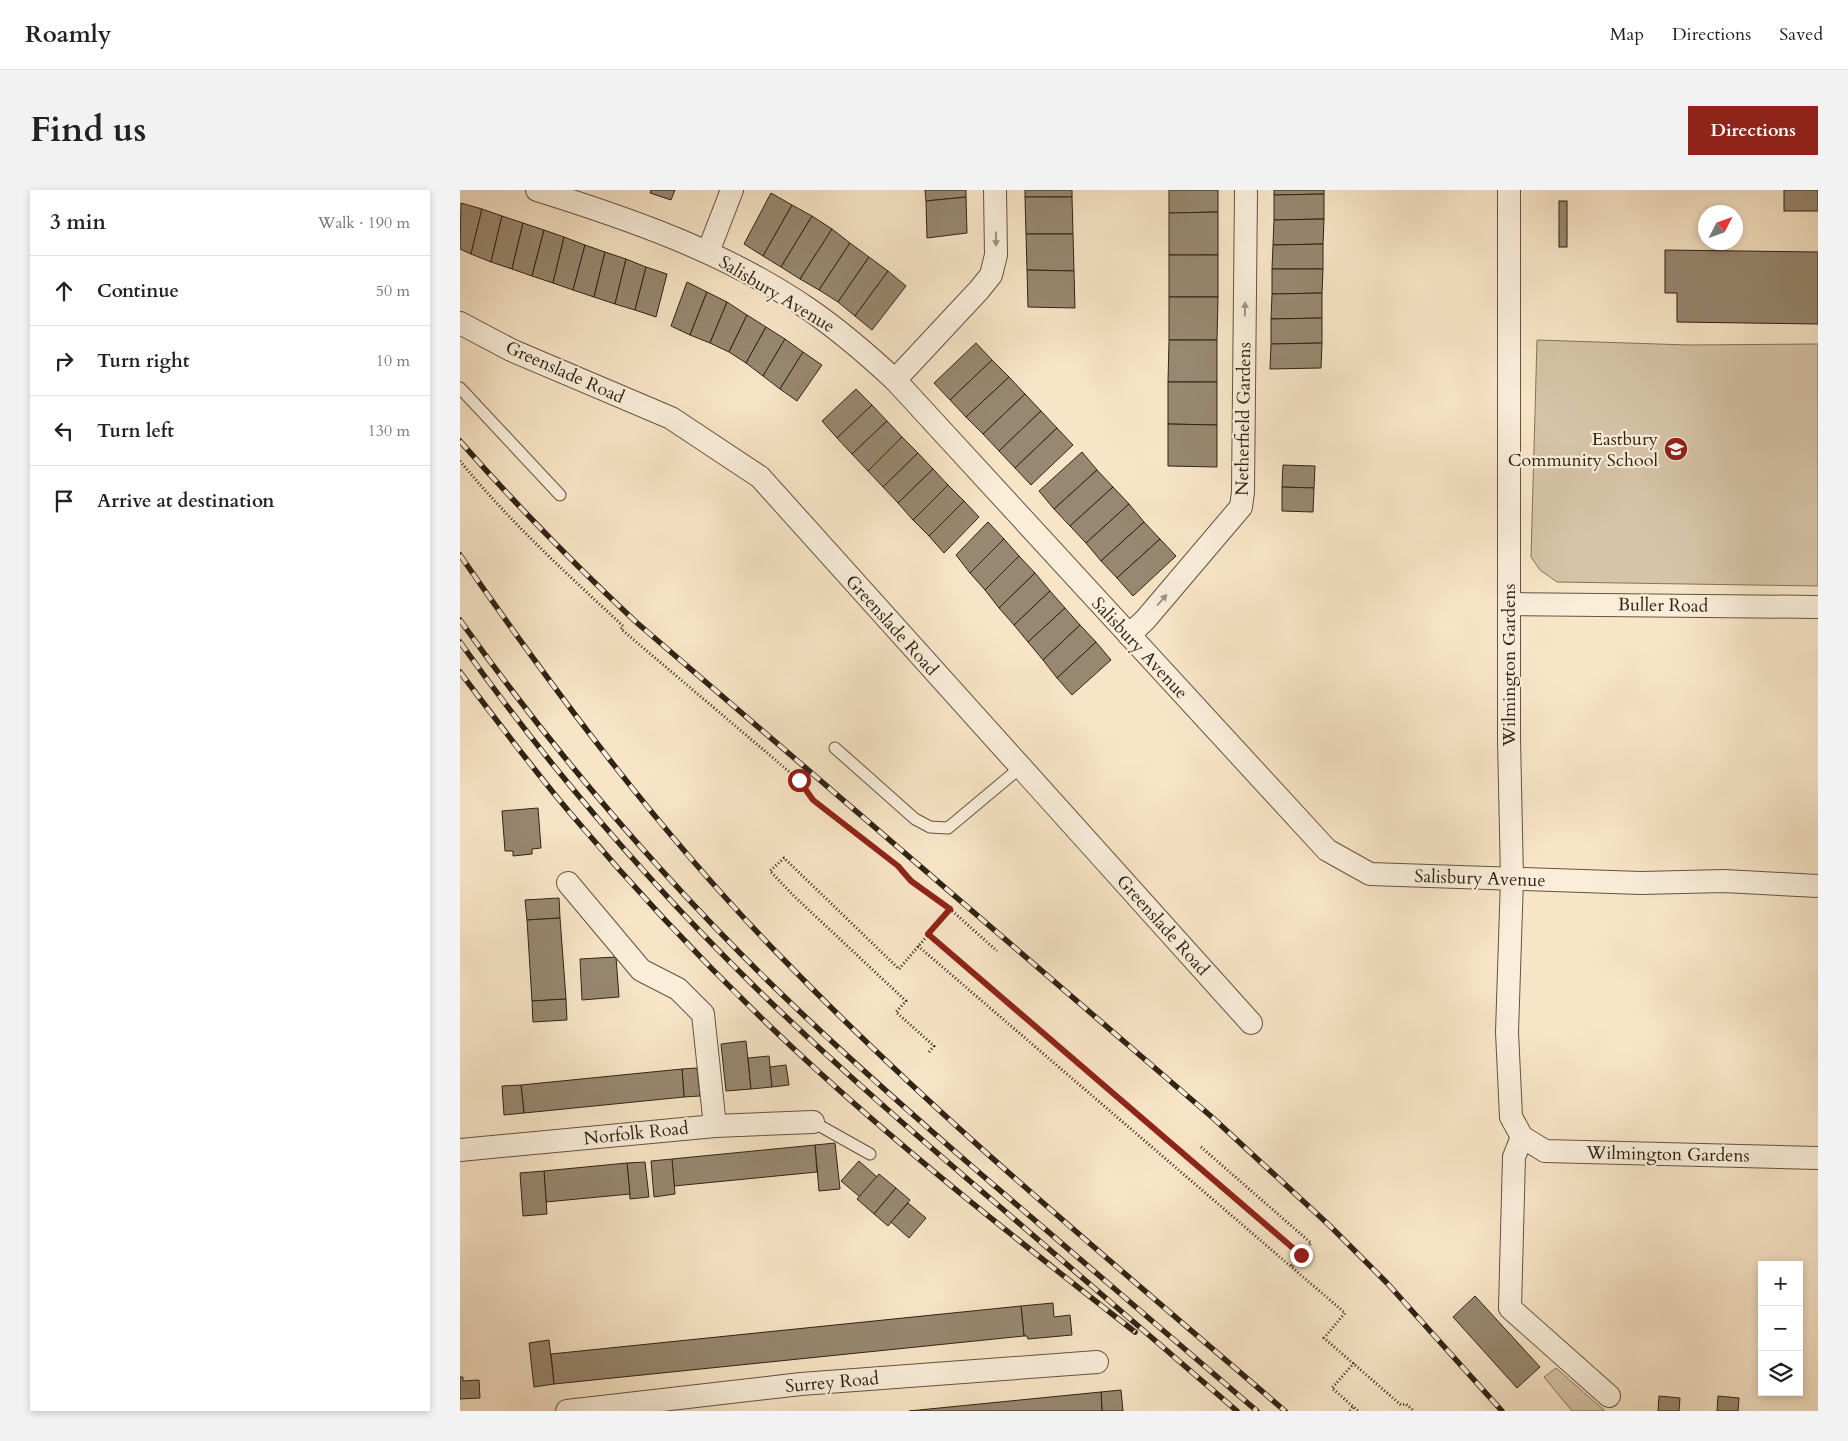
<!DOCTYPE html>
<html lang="en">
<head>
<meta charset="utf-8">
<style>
	body { margin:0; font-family:Cardo,serif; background:#f2f2f2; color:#222 }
	.controls { position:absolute; right:15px; bottom:15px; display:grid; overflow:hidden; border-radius:0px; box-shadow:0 2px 8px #0003 }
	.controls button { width:45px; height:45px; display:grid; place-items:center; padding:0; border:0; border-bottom:1px solid #e0e0e0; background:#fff; color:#222; font:25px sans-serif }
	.compass { position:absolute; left:1238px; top:15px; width:45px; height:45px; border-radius:50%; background:#fff; box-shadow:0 2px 8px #0003; rotate:48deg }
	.stop { position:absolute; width:15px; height:15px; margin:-11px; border:4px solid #8f2418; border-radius:50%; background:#fff }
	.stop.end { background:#8f2418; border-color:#fff; box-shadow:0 1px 5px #0008 }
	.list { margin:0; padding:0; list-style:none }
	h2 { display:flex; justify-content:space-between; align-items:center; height:65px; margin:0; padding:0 20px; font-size:21px }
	h2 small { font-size:16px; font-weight:400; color:#767676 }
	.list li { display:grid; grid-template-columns:32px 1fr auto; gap:15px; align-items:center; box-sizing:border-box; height:70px; padding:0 20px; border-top:1px solid #e0e0e0 }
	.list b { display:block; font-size:19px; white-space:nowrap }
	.list em { font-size:16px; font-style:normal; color:#767676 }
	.icon { flex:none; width:28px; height:28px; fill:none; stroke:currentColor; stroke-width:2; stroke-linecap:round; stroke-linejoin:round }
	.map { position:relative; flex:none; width:1358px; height:1221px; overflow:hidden; border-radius:0px }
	header { display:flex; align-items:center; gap:30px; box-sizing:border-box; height:70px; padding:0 25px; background:#fff; border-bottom:1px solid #e0e0e0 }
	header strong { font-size:24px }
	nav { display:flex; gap:28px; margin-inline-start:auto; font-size:18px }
	.intro { display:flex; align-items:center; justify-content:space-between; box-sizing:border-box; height:120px; padding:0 30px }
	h1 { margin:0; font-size:35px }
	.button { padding:12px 22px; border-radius:0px; background:#8f2418; color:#fff; font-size:18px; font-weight:700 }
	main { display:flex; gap:30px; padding:0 30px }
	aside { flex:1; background:#fff; border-radius:0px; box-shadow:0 2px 8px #0003 }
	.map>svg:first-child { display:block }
	.green { fill:#d6c4a8; stroke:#82745e }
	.building { fill:#988871; stroke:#2f2313 }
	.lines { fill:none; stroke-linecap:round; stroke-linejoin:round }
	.lane-casing { stroke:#615440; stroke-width:13 }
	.street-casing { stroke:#615440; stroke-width:24 }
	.path { stroke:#2f2313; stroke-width:3; stroke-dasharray:1 2.5; stroke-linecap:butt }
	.lane { stroke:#faeedb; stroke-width:11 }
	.street { stroke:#faeedb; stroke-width:22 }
	.rail-casing { stroke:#2f2313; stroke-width:5.5 }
	.rail { stroke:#faeedb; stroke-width:4; stroke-dasharray:11; stroke-linecap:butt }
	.oneway { fill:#9f9381 }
	.route { stroke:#8f2418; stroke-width:6 }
	.labels { text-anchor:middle; stroke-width:4.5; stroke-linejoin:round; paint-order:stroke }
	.street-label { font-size:18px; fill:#2f2313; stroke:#faeedb }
	.poi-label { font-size:18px; fill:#2f2313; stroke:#faeedb; text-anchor:end }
</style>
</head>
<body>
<header>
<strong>Roamly</strong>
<nav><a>Map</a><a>Directions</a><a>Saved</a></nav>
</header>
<div class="intro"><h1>Find us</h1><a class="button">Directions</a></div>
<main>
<aside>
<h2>3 min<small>Walk · 190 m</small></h2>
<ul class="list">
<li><svg class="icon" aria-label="ahead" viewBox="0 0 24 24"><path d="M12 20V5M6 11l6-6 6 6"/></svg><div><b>Continue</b></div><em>50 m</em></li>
<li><svg class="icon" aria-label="right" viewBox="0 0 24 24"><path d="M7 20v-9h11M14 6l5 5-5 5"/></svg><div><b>Turn right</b></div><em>10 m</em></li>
<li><svg class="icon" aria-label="left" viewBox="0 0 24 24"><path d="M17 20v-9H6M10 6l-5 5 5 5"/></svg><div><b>Turn left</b></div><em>130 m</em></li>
<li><svg class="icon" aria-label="arrive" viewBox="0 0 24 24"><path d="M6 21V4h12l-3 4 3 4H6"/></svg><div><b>Arrive at destination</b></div></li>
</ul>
</aside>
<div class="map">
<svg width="1358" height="1221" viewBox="0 0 1358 1221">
	<rect width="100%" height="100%" fill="#f8e5c7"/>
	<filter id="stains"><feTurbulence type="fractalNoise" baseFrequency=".004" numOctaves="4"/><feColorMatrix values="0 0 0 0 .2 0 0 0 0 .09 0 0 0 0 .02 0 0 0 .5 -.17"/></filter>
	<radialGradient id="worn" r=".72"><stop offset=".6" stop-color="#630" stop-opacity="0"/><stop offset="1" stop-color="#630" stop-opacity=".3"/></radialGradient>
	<g class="green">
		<path d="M 1077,150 L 1228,155 L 1358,154 L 1358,396 L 1097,392 L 1080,380 L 1071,367 Z"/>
		<path d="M 1096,1178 L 1145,1221 L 1112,1221 L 1084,1187 Z"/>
	</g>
	<g class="building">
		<path d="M 191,0 L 215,0 L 211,10 L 190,3 Z"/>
		<path d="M 465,0 L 506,0 L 506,7 L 466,11 Z"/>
		<rect x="565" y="0" width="47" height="7"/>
		<path d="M 709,0 L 758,0 L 758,22 L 709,23 Z"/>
		<path d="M 814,0 L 864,0 L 864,4 L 814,5 Z"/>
		<rect x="1324" y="0" width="34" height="21"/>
		<path d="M 311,3 L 332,15 L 303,66 L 284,54 Z"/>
		<path d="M 864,4 L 864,29 L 814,30 L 814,5 Z"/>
		<path d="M 506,7 L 507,43 L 467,48 L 466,11 Z"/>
		<path d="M 565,7 L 612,7 L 613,44 L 566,44 Z"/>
		<rect x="1099" y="11" width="8" height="46"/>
		<path d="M 1,13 L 22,19 L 11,64 L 0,59 Z"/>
		<path d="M 332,15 L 352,26 L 321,77 L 303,66 Z"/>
		<path d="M 22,19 L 42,26 L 31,72 L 11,64 Z"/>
		<path d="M 758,22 L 758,65 L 709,65 L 709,23 Z"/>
		<path d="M 42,26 L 63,33 L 52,79 L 31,72 Z"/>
		<path d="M 352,26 L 372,39 L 340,89 L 321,77 Z"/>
		<path d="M 864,29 L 863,54 L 813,55 L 814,30 Z"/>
		<path d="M 63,33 L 84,40 L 72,86 L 52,79 Z"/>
		<path d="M 372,39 L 390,53 L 359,100 L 340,89 Z"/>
		<path d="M 84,40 L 104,47 L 93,93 L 72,86 Z"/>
		<path d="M 566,44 L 613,44 L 614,81 L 567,80 Z"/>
		<path d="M 104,47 L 125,55 L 113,100 L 93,93 Z"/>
		<path d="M 390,53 L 409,67 L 378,112 L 359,100 Z"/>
		<path d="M 863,54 L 863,79 L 812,79 L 813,55 Z"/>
		<path d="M 125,55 L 145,62 L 134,107 L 113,100 Z"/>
		<path d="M 1205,60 L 1358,62 L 1358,134 L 1217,132 L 1217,103 L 1205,103 Z"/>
		<path d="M 145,62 L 166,69 L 155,114 L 134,107 Z"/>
		<rect x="709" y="65" width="49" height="42"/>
		<path d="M 409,67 L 428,81 L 395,126 L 378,112 Z"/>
		<path d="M 166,69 L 186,77 L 175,120 L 155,114 Z"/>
		<path d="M 186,77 L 207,84 L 196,127 L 175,120 Z"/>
		<path d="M 812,79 L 863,79 L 862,103 L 812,104 Z"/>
		<path d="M 567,80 L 614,81 L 615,118 L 568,117 Z"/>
		<path d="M 428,81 L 446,96 L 412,140 L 395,126 Z"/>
		<path d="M 227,92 L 247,102 L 230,145 L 211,136 Z"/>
		<path d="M 247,102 L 267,112 L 250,153 L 230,145 Z"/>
		<path d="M 862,103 L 862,128 L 811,129 L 812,104 Z"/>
		<path d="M 709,107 L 758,107 L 757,150 L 709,150 Z"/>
		<path d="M 267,112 L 287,125 L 269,162 L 250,153 Z"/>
		<path d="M 287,125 L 306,137 L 286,173 L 269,162 Z"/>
		<path d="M 862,128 L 862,153 L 811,154 L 811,129 Z"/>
		<path d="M 306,137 L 325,149 L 303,186 L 286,173 Z"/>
		<path d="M 325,149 L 343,162 L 320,199 L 303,186 Z"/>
		<path d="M 709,150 L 757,150 L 757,192 L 708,192 Z"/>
		<path d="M 516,153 L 532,170 L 490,210 L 474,193 Z"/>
		<path d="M 862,153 L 861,178 L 810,179 L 811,154 Z"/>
		<path d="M 343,162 L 362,175 L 337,211 L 320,199 Z"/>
		<path d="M 532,170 L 549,187 L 506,227 L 490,210 Z"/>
		<path d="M 549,187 L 565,204 L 523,244 L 506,227 Z"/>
		<path d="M 708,192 L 757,192 L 757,235 L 708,234 Z"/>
		<path d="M 396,199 L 412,215 L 377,248 L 362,231 Z"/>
		<path d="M 565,204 L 581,221 L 539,261 L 523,244 Z"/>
		<path d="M 412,215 L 427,231 L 392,264 L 377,248 Z"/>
		<path d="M 581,221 L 597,238 L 555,278 L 539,261 Z"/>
		<path d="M 427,231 L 442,247 L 408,281 L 392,264 Z"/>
		<path d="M 708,234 L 757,235 L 757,277 L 708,276 Z"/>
		<path d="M 597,238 L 613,255 L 571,295 L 555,278 Z"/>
		<path d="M 442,247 L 458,263 L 423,297 L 408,281 Z"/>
		<path d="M 622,262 L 637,280 L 594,319 L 579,301 Z"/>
		<path d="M 458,263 L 473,279 L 438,313 L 423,297 Z"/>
		<path d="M 823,275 L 855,276 L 854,298 L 822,297 Z"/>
		<path d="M 473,279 L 488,295 L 453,330 L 438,313 Z"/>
		<path d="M 637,280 L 653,297 L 610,336 L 594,319 Z"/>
		<path d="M 488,295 L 504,311 L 469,346 L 453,330 Z"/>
		<path d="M 653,297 L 669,314 L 626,353 L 610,336 Z"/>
		<path d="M 822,297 L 854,298 L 853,322 L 822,321 Z"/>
		<path d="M 504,311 L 519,327 L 484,363 L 469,346 Z"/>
		<path d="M 669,314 L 684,332 L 641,371 L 626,353 Z"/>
		<path d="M 528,332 L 544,349 L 510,383 L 496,365 Z"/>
		<path d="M 684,332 L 700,349 L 657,388 L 641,371 Z"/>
		<path d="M 544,349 L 559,366 L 525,400 L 510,383 Z"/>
		<path d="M 700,349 L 716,366 L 673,406 L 657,388 Z"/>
		<path d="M 559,366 L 575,383 L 539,418 L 525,400 Z"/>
		<path d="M 575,383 L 590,401 L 554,435 L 539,418 Z"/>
		<path d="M 590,401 L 605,418 L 568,452 L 554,435 Z"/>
		<path d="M 605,418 L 620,435 L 583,470 L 568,452 Z"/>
		<path d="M 620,435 L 636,452 L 597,488 L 583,470 Z"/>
		<path d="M 636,452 L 651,470 L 612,505 L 597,488 Z"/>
		<path d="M 78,618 L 81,658 L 72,659 L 72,664 L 53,666 L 53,661 L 45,661 L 42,621 Z"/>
		<path d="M 99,708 L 100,728 L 67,730 L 65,710 Z"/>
		<path d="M 100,728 L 106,809 L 72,811 L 67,730 Z"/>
		<path d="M 156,767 L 159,807 L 122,810 L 120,769 Z"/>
		<path d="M 106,809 L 107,830 L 73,832 L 72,811 Z"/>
		<path d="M 286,851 L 291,899 L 266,901 L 261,854 Z"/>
		<path d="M 309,866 L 312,897 L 291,899 L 288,868 Z"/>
		<path d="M 326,875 L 329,895 L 312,897 L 310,877 Z"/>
		<path d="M 237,878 L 240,906 L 224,907 L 222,879 Z"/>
		<path d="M 222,879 L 224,907 L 64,923 L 61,895 Z"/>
		<path d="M 61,895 L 64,923 L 44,925 L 42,896 Z"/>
		<path d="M 375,953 L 380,999 L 359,1001 L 355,955 Z"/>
		<path d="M 355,955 L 357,982 L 214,996 L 212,969 Z"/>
		<path d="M 212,969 L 215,1004 L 194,1007 L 191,971 Z"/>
		<path d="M 399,971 L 417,987 L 400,1007 L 381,991 Z"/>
		<path d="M 185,972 L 189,1007 L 170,1009 L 167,973 Z"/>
		<path d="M 167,973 L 170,1004 L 86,1012 L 84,981 Z"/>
		<path d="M 84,981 L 87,1024 L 63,1026 L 60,983 Z"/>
		<path d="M 419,984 L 436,998 L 414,1024 L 397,1009 Z"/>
		<path d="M 436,998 L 450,1010 L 428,1036 L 414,1024 Z"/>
		<path d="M 448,1013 L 466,1028 L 449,1048 L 431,1032 Z"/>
		<path d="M 1015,1106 L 1080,1177 L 1057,1198 L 993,1127 Z"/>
		<path d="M 593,1113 L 594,1127 L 610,1125 L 612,1145 L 568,1149 L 567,1146 L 564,1146 L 561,1116 Z"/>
		<path d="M 561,1116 L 564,1146 L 94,1194 L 91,1164 Z"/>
		<path d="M 89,1150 L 94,1194 L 74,1197 L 69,1153 Z"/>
		<path d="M 0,1187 L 3,1187 L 3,1191 L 19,1190 L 20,1208 L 0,1209 Z"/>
		<path d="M 661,1200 L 663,1221 L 642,1221 L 641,1202 Z"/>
		<path d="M 641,1202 L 642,1221 L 449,1221 Z"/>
		<path d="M 1199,1206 L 1220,1208 L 1219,1221 L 1198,1221 Z"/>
		<path d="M 1258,1206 L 1279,1208 L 1278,1221 L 1257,1221 Z"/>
	</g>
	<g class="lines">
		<g class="lane-casing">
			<g id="lane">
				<path d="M 0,198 L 100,305"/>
				<path d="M 375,558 L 455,629 L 470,637 L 488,638 L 561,577"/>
				<path d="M 353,932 L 410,964"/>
			</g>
		</g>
		<g class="street-casing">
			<g id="street">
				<path d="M 77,0 C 170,29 265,62 347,118 C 378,139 407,164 435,190 L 867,660 L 910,684 L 1181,693 L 1264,691 L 1358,696"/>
				<path d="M 1049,0 L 1049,549 L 1052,689 L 1047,842 L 1051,927 L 1062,947 L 1085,961 L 1358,968"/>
				<path d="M 248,62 L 272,0"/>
				<path d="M 0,133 L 51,160 L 211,228 L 300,287 L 791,833"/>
				<path d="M 435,190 L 519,100 L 531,85 L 536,65 L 535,0"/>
				<path d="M 1049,414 L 1358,417"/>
				<path d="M 669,445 L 685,430 L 781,317 L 783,302 L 786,0"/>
				<path d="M 108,693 L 181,780 L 218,799 L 243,824 L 255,936"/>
				<path d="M 1062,947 L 1054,967 L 1050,1118 L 1149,1206"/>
				<path d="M 0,960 L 255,936 L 353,932"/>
				<path d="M 107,1221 L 341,1194 L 637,1172"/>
			</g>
		</g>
		<g class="path">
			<path d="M 0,271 C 49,331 106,383 163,436 L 161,439 L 339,590 L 353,610 L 438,676 L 451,691 L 490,719 L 537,761"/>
			<path d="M 468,744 L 841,1065"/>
			<path d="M 458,756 L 885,1123 L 864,1148 L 941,1215 L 946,1214 L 954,1221"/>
			<path d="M 469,862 L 474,856 L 436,822 L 446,811 L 335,707 L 310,681 L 324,668 L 439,779 L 490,719"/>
			<path d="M 741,957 L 851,1053 L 831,1077"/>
			<path d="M 894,1173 L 872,1198 L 898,1221"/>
			<path d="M 890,1221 L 893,1217"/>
		</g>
		<use href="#lane" class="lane"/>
		<use href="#street" class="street"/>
		<g class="rail-casing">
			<g id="rail">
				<path d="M 0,251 C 56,315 114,374 176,432 L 753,928 L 869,1035 L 927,1093 L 1042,1221"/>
				<path d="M 0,365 C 99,508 204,648 326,772 C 482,933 656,1075 825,1221"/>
				<path d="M 0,430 C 91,558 193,677 304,787 C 374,856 448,921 522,985 C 614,1064 705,1142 797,1221"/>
				<path d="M 0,452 C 88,576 189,693 297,799 C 375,875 457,946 539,1016 C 618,1084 698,1153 777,1221"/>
				<path d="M 0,482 C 36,530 72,578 111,624 C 181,707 256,786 334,859 C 442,960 559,1051 675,1142"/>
			</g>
		</g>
		<use href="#rail" class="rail"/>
	</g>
	<defs><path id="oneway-solid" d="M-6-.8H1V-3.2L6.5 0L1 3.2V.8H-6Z" transform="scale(1.25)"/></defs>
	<g class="oneway">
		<use href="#oneway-solid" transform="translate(536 49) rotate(89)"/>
		<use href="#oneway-solid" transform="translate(785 119) rotate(-89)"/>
		<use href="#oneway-solid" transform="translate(702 410) rotate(-49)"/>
	</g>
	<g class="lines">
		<path class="route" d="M 339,590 L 353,610 L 438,676 L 451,691 L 490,719 L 468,744 L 841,1065"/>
	</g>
	<defs>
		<g id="school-disc" transform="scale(1.25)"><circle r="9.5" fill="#8f2418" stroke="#faeedb"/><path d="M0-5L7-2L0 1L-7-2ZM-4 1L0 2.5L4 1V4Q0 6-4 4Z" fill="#fff"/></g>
	</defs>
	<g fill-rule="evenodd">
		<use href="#school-disc" x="1216" y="259"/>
	</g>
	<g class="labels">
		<g class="street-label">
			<text transform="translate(317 104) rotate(31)" y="6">Salisbury Avenue</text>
			<text transform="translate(105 182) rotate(24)" y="6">Greenslade Road</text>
			<text transform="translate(783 229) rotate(-89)" y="6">Netherfield Gardens</text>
			<text transform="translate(1203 415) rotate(1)" y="6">Buller Road</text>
			<text transform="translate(432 435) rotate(48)" y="6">Greenslade Road</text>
			<text transform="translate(680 458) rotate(47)" y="6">Salisbury Avenue</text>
			<text transform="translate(1049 475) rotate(-90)" y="6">Wilmington Gardens</text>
			<text transform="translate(1020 688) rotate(2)" y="6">Salisbury Avenue</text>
			<text transform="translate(703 735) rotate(48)" y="6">Greenslade Road</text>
			<text transform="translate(176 943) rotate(-6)" y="6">Norfolk Road</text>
			<text transform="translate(1208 964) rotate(1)" y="6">Wilmington Gardens</text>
			<text transform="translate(372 1192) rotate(-5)" y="6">Surrey Road</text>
		</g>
		<g class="poi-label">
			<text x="1198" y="255">Eastbury<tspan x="1198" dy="21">Community School</tspan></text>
		</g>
	</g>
	<rect width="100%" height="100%" filter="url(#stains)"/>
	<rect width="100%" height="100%" fill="url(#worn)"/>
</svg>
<div class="controls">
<button>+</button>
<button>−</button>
<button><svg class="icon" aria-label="layers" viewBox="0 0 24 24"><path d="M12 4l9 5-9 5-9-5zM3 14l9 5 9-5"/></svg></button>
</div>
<svg class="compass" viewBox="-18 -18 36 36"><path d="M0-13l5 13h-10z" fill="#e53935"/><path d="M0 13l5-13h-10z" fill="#767676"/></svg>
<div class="stop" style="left:339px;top:590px"></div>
<div class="stop end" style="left:841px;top:1065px"></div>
</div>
</main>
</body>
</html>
